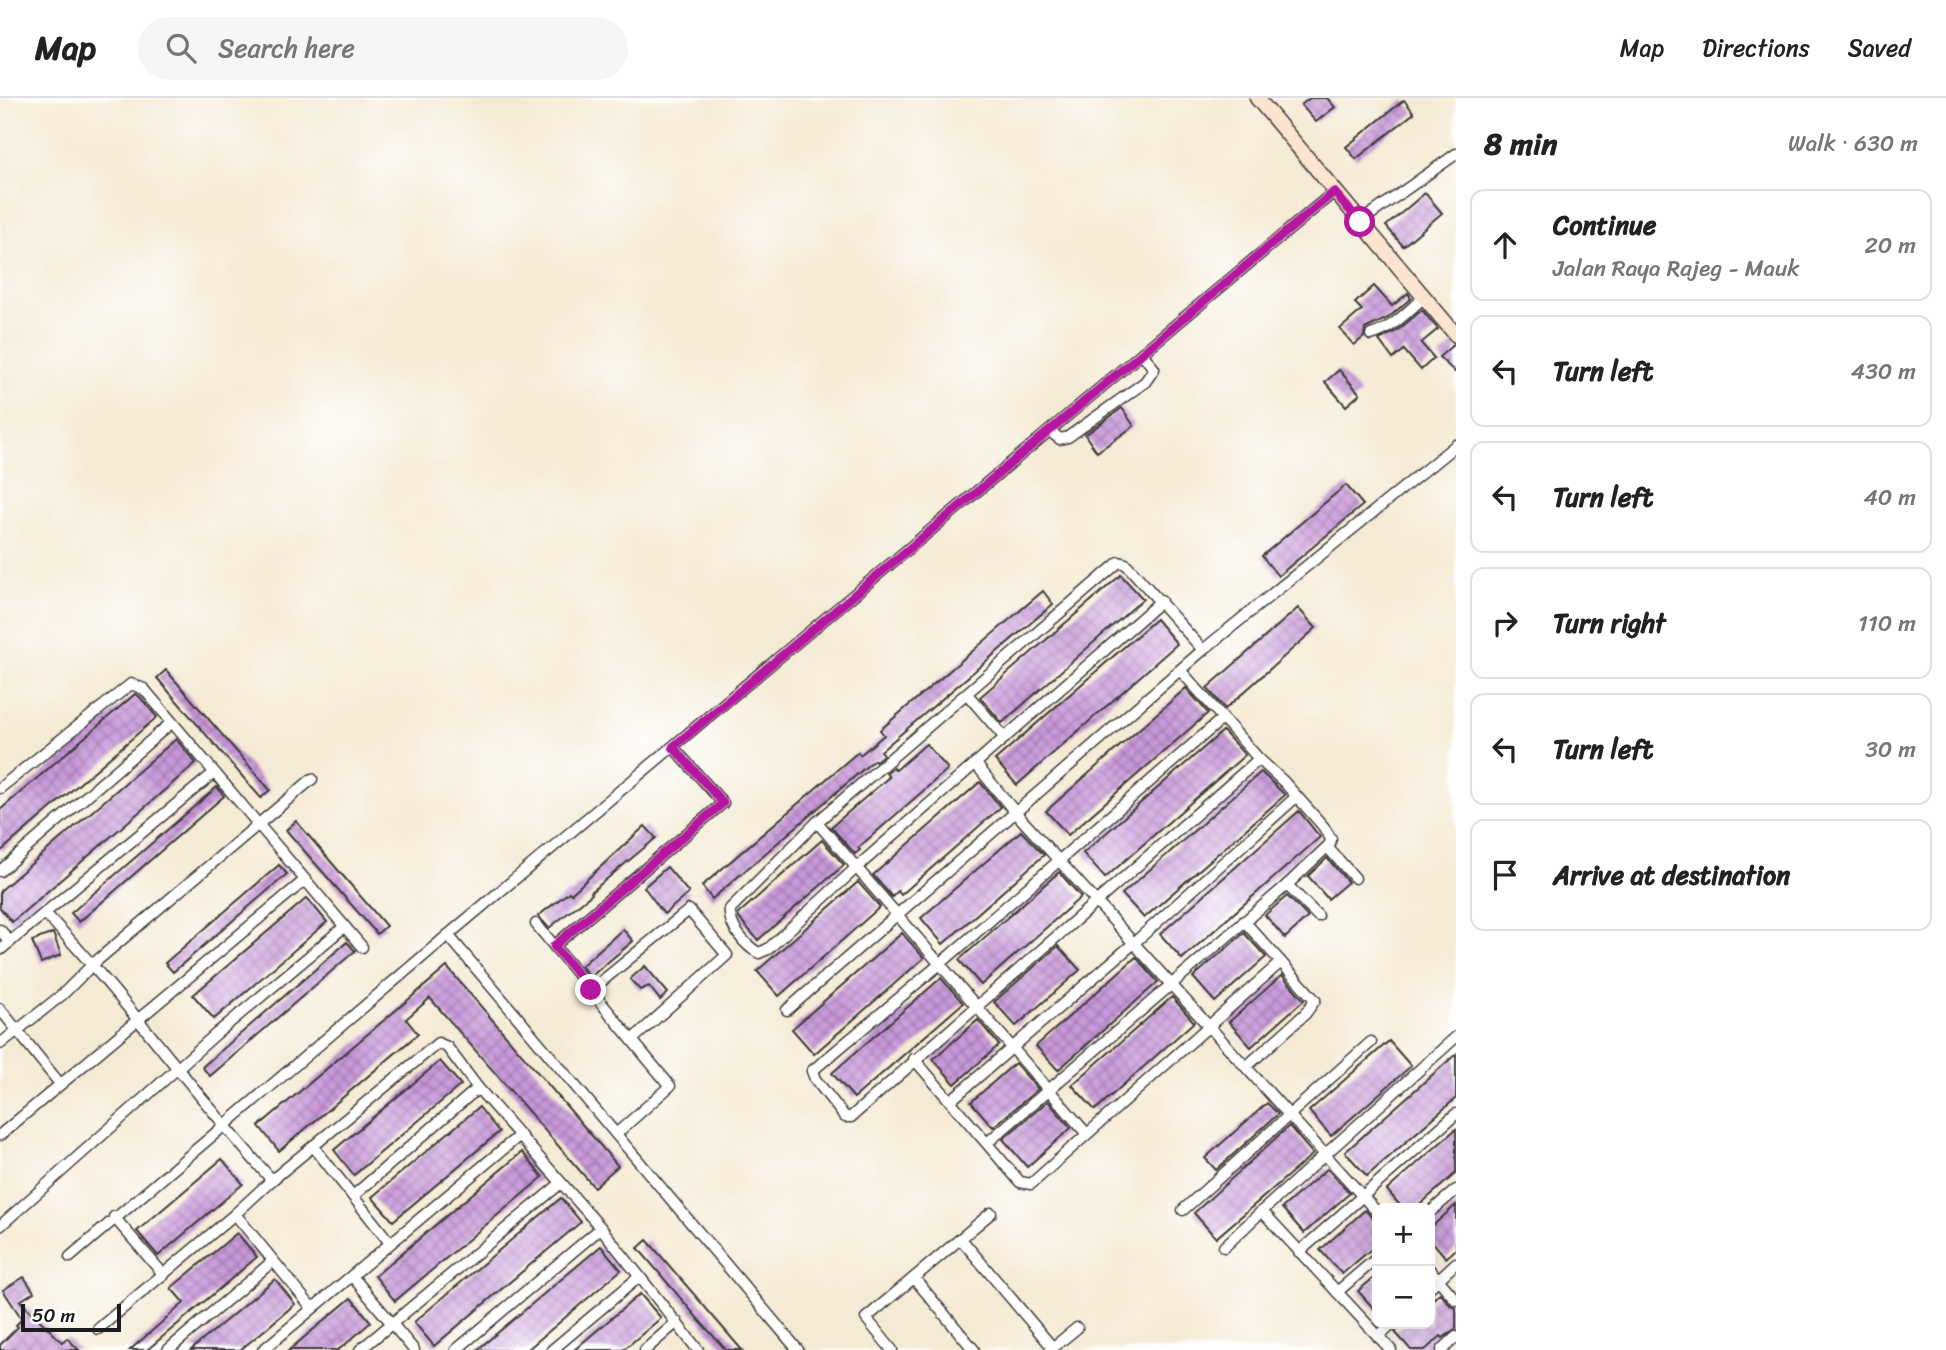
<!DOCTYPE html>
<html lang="en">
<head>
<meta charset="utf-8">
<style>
	body { margin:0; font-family:Sriracha,sans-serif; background:#f6f6f6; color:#222 }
	.controls { position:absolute; right:21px; bottom:21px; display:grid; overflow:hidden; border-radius:14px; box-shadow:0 7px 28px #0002 }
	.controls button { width:63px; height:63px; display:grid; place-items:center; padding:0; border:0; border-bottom:2px solid #e0e0e0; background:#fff; color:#222; font:35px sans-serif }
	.scale { position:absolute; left:21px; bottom:18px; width:100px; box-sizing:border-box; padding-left:7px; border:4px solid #1c1c1c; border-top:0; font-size:19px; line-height:24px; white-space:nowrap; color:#1c1c1c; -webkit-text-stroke:5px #fff; paint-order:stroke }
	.stop { position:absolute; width:21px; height:21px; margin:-16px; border:5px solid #b5179e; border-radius:50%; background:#fff }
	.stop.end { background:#b5179e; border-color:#fff; box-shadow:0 2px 7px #0008 }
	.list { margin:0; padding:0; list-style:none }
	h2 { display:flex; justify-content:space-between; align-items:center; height:91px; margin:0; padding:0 28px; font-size:30px }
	h2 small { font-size:23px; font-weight:400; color:#767676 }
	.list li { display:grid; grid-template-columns:46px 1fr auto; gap:21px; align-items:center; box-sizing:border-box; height:112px; margin:0 14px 14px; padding:0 14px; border:2px solid #e0e0e0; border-radius:14px }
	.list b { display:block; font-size:26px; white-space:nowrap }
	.list p { margin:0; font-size:23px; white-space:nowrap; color:#767676 }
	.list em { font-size:23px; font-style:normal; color:#767676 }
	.icon { flex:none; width:38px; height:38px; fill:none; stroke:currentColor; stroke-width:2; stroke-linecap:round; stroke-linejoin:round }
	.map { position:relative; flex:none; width:1456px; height:1252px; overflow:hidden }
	header { display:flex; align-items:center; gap:42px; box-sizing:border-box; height:98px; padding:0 35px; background:#fff; border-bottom:2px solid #e0e0e0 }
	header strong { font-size:33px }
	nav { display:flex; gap:38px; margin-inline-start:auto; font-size:24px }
	.search { width:490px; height:63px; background:#f6f6f6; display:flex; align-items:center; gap:18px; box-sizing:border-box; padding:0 24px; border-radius:38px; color:#767676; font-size:26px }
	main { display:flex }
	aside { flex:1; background:#fff }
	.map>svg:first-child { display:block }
	.building { fill:url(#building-cross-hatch) }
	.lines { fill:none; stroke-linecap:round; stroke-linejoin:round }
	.minor-casing { stroke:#3d3b38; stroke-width:13 }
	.secondary-casing { stroke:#3d3b38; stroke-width:17 }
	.minor { stroke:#fff; stroke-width:10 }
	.secondary { stroke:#fde4d1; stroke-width:14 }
	.route { stroke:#b5179e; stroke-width:9 }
</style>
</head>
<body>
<header>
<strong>Map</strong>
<div class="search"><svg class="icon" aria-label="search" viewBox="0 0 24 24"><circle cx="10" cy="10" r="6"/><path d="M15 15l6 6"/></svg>Search here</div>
<nav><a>Map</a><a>Directions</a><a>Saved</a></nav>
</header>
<main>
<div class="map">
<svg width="1456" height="1252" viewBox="0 0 1456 1252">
	<defs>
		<pattern id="building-cross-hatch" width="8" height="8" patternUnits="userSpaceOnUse" patternTransform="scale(1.75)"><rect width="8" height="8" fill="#c999db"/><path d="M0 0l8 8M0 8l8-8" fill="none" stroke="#a27cb1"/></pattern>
	</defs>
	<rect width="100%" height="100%" fill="#fff"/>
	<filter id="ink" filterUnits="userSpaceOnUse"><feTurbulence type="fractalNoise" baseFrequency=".0143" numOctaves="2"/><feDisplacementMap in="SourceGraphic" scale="14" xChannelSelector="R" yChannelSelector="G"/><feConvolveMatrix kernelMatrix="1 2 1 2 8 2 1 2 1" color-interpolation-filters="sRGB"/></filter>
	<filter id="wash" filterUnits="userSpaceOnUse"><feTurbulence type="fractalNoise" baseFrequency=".00686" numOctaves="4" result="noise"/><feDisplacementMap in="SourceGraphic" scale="28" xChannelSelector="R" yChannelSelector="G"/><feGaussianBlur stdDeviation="1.57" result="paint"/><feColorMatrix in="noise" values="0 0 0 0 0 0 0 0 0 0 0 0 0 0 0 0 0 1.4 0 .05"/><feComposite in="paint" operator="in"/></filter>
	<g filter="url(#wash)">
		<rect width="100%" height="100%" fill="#f5ead4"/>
		<g id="blocks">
			<g class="building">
				<path d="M 1310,0 L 1327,0 L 1335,9 L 1316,24 L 1301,7 Z"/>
				<path d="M 1404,2 L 1414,15 L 1356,61 L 1346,49 Z"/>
				<path d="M 1425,95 L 1442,115 L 1403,148 L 1386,128 Z"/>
				<path d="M 1374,188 L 1392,208 L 1408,195 L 1411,200 L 1388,220 L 1365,231 L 1364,239 L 1354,247 L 1340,231 L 1362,212 L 1355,205 Z"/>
				<path d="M 1422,212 L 1438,231 L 1421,245 L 1434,260 L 1421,272 L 1404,252 L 1393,261 L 1379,242 L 1397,233 Z"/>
				<path d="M 1454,246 L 1456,246 L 1456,275 L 1439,259 Z"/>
				<path d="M 1339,272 L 1360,296 L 1346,308 L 1325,284 Z"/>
				<path d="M 1122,310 L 1134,328 L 1097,354 L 1085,337 Z"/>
				<path d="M 1346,387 L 1363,407 L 1278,478 L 1262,458 Z"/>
				<path d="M 1121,477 L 1143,501 L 1002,625 L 980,599 Z"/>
				<path d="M 1043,493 L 1053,506 L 881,653 L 883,657 L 876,663 L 874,662 L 712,801 L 702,788 L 858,654 L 860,657 L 884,637 L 880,632 Z"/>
				<path d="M 1298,510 L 1316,530 L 1225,611 L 1207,590 Z"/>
				<path d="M 1156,521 L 1177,546 L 1017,687 L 995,662 Z"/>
				<path d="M 166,572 L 270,692 L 261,700 L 157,580 Z"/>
				<path d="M 1186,590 L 1208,615 L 1068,737 L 1046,713 Z"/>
				<path d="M 135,596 L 139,598 L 157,619 L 0,754 L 0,712 Z"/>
				<path d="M 1223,633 L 1245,657 L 1105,780 L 1083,755 Z"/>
				<path d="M 176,641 L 196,665 L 12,824 L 0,810 L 0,793 Z"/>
				<path d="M 926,646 L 948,671 L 858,750 L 860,752 L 855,756 L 831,729 L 889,679 L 886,675 L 893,669 L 896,672 Z"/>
				<path d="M 1261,674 L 1285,697 L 1144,820 L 1122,796 Z"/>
				<path d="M 980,684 L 1001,709 L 901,797 L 898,793 L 892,799 L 873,777 Z"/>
				<path d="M 217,689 L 224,698 L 79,824 L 71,815 Z"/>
				<path d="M 1299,713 L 1320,739 L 1182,861 L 1160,836 Z"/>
				<path d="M 296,723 L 386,828 L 377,836 L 286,732 Z"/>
				<path d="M 645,728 L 656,740 L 591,794 L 592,796 L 549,830 L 538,818 L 569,794 L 571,796 Z"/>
				<path d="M 1021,733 L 1044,757 L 943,846 L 921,820 Z"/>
				<path d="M 822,742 L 844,767 L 758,842 L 739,820 L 738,816 Z"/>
				<path d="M 1327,760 L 1348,784 L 1328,801 L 1308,778 Z"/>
				<path d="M 279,767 L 287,776 L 173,874 L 165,865 Z"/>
				<path d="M 667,769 L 689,795 L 664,816 L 644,789 Z"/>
				<path d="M 1059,774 L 1081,799 L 981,887 L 959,862 Z"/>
				<path d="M 858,784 L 880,809 L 779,898 L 757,873 Z"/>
				<path d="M 1287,798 L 1308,819 L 1285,840 L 1265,817 Z"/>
				<path d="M 307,800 L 327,824 L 214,921 L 193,897 Z"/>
				<path d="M 623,831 L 633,843 L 590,879 L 581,868 Z"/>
				<path d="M 53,835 L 61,857 L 41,865 L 32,843 Z"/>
				<path d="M 902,835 L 924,860 L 814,956 L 792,931 Z"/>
				<path d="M 1244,835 L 1266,859 L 1215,904 L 1193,879 Z"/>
				<path d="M 347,844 L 355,853 L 210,978 L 202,969 Z"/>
				<path d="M 1058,848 L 1080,872 L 1016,928 L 994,904 Z"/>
				<path d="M 1136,859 L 1158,884 L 1058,972 L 1036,948 Z"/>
				<path d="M 645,868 L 668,895 L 660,902 L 649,888 L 640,892 L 630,881 Z"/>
				<path d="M 447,869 L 618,1068 L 594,1089 L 430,900 L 406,921 L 418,936 L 279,1053 L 259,1028 Z"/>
				<path d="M 1282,877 L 1304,902 L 1251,949 L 1229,924 Z"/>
				<path d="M 941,880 L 963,905 L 854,1000 L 832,975 Z"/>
				<path d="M 1172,899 L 1194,924 L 1095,1012 L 1072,987 Z"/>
				<path d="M 978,922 L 999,947 L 955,986 L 933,961 Z"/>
				<path d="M 1389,943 L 1411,968 L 1331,1038 L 1309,1013 Z"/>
				<path d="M 1456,956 L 1456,1000 L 1367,1078 L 1345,1054 Z"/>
				<path d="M 440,963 L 461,987 L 354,1077 L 334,1052 Z"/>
				<path d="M 1015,965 L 1038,991 L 993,1029 L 971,1004 Z"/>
				<path d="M 1048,1003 L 1071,1030 L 1027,1069 L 1003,1041 Z"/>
				<path d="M 1267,1005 L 1278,1016 L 1216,1072 L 1205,1060 Z"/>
				<path d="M 479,1009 L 499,1034 L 393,1123 L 372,1099 Z"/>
				<path d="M 1289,1028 L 1313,1056 L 1216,1140 L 1194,1115 Z"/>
				<path d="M 1456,1031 L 1456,1075 L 1416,1110 L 1402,1110 L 1387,1092 Z"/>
				<path d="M 522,1054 L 543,1079 L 395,1203 L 375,1178 Z"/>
				<path d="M 222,1061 L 243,1086 L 158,1158 L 137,1133 Z"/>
				<path d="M 1327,1071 L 1350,1095 L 1304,1135 L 1282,1110 Z"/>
				<path d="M 561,1100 L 581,1124 L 434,1248 L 414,1224 Z"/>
				<path d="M 1456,1107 L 1456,1151 L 1446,1160 L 1430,1141 L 1430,1130 Z"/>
				<path d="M 1365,1112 L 1372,1120 L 1377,1122 L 1377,1146 L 1342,1176 L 1320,1152 Z"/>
				<path d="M 237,1135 L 257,1159 L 147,1252 L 130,1252 L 184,1205 L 171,1190 Z"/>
				<path d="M 647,1142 L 654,1150 L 742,1252 L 726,1252 L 699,1222 L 638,1150 Z"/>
				<path d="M 601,1148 L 621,1172 L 527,1252 L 477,1252 Z"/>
				<path d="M 1377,1177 L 1377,1214 L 1358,1193 Z"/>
				<path d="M 24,1179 L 34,1194 L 20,1203 L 62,1244 L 67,1240 L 79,1252 L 0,1252 L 0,1247 L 18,1229 L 16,1227 L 22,1221 L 3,1192 Z"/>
				<path d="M 275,1181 L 295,1206 L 261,1235 L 240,1252 L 191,1252 Z"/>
				<path d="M 1440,1195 L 1451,1208 L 1456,1210 L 1456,1231 L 1443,1240 L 1441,1238 L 1425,1252 L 1411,1252 L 1395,1234 L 1405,1226 L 1430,1226 L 1430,1204 Z"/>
				<path d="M 640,1196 L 661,1220 L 635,1242 L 623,1252 L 574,1252 Z"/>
				<path d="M 351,1200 L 371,1224 L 347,1245 L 338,1252 L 289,1252 Z"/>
			</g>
		</g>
	</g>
	<g filter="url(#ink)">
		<use href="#blocks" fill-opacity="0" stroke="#3d3b38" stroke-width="2"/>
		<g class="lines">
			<g class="minor-casing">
				<g id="minor">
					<path d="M 1360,124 L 1456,56"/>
					<path d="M 1371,237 C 1392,231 1407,214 1424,199"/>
					<path d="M 1051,334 L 1060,341 L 1068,339 L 1145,284 L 1154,271 L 1142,255"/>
					<path d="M 1161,503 L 856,770 L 768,851 L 759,855 C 745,848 728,827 730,811 L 817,724 L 1119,464 L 1126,466 L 1203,552"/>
					<path d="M 967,596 L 1005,640"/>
					<path d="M 1223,620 L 940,866 L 812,973 L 815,981 L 845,1019 L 851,1019 L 1259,661"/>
					<path d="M 975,665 L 1015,714 L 1377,1114"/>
					<path d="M 0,690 L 131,586 L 144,591 L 362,849"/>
					<path d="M 817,724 L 1086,1035"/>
					<path d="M 1328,750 L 1355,780"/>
					<path d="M 0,773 L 171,625"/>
					<path d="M 1287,787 L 1318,818"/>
					<path d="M 45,815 C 126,900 193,995 272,1082"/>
					<path d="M 1244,823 L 1315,902 L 1305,916 L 1246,969"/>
					<path d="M 536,826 L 670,988 L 616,1036"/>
					<path d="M 0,832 L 10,844"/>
					<path d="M 448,837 L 798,1252"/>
					<path d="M 554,848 L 723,705 L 673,649"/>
					<path d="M 0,852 L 214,675"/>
					<path d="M 591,892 L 689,812 L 727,857 L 632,942"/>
					<path d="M 0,911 L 60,986"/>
					<path d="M 787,912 L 1203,552 L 1456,347"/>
					<path d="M 0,946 L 63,896 L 93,866 L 312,681"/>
					<path d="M 914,961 L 1020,1084 L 1031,1086 L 1281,864"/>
					<path d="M 950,1003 L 1134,845 L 1296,699"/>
					<path d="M 0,1037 L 305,782"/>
					<path d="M 987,1045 L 1287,787 L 1330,746 L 1331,741 L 1323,728 L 1284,684 L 1259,661 L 1181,573"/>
					<path d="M 313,1048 L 390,1145"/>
					<path d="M 353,1098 L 478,990"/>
					<path d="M 1183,1112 L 1371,944"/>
					<path d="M 1430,1114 L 1456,1092"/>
					<path d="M 235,1116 L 312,1210"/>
					<path d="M 114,1119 L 164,1177"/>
					<path d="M 0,1128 L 216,936 L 344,829"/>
					<path d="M 961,1141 L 1053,1250"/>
					<path d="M 1224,1149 L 1262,1113"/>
					<path d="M 1299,1154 L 1456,1016"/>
					<path d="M 70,1159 L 448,837 L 1334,94"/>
					<path d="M 1430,1172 L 1456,1202"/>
					<path d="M 352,1178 L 414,1252"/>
					<path d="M 914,1180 L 974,1252"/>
					<path d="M 1430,1189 L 1456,1165"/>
					<path d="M 1337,1194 L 1377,1160"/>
					<path d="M 98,1231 L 235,1116 L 272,1082 L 438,945 L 447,949 L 478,990 L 601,1130 L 698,1252"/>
					<path d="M 1378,1239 L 1391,1226"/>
					<path d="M 168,1252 L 273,1163"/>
					<path d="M 263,1252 L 520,1037"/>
					<path d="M 360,1252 L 561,1085"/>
					<path d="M 456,1252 L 601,1130"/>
					<path d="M 552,1252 L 639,1179"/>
					<path d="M 645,1252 L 677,1224"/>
					<path d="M 892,1252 L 866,1220 L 991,1115"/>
					<path d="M 1050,1252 L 1077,1230"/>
					<path d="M 1391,1252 L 1262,1113 L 1456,939"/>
					<path d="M 1442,1252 L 1456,1239"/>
				</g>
			</g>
			<g class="secondary-casing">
				<path id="secondary" d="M 1257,0 L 1456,237"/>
			</g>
			<use href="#minor" class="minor"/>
			<use href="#secondary" class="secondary"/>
		</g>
	</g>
	<g class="lines" filter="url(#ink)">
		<path class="route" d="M 591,892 L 554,848 L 723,705 L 673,649 L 1334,94 L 1360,124"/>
	</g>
</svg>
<div class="controls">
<button>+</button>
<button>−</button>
</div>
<div class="scale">50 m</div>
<div class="stop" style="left:1360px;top:124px"></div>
<div class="stop end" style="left:591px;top:892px"></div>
</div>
<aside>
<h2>8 min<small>Walk · 630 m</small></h2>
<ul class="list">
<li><svg class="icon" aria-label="ahead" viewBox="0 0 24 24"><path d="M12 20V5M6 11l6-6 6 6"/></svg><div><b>Continue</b><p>Jalan Raya Rajeg - Mauk</p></div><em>20 m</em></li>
<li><svg class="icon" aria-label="left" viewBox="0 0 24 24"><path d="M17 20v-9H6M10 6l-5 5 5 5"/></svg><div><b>Turn left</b></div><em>430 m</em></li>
<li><svg class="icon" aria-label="left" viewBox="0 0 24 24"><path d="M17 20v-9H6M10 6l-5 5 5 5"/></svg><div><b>Turn left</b></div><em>40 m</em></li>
<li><svg class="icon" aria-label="right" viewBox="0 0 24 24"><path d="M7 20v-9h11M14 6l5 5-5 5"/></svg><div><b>Turn right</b></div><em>110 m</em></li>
<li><svg class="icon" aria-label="left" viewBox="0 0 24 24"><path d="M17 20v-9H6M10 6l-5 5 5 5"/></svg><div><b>Turn left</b></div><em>30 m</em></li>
<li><svg class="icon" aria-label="arrive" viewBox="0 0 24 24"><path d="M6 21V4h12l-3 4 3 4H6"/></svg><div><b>Arrive at destination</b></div></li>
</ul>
</aside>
</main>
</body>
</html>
